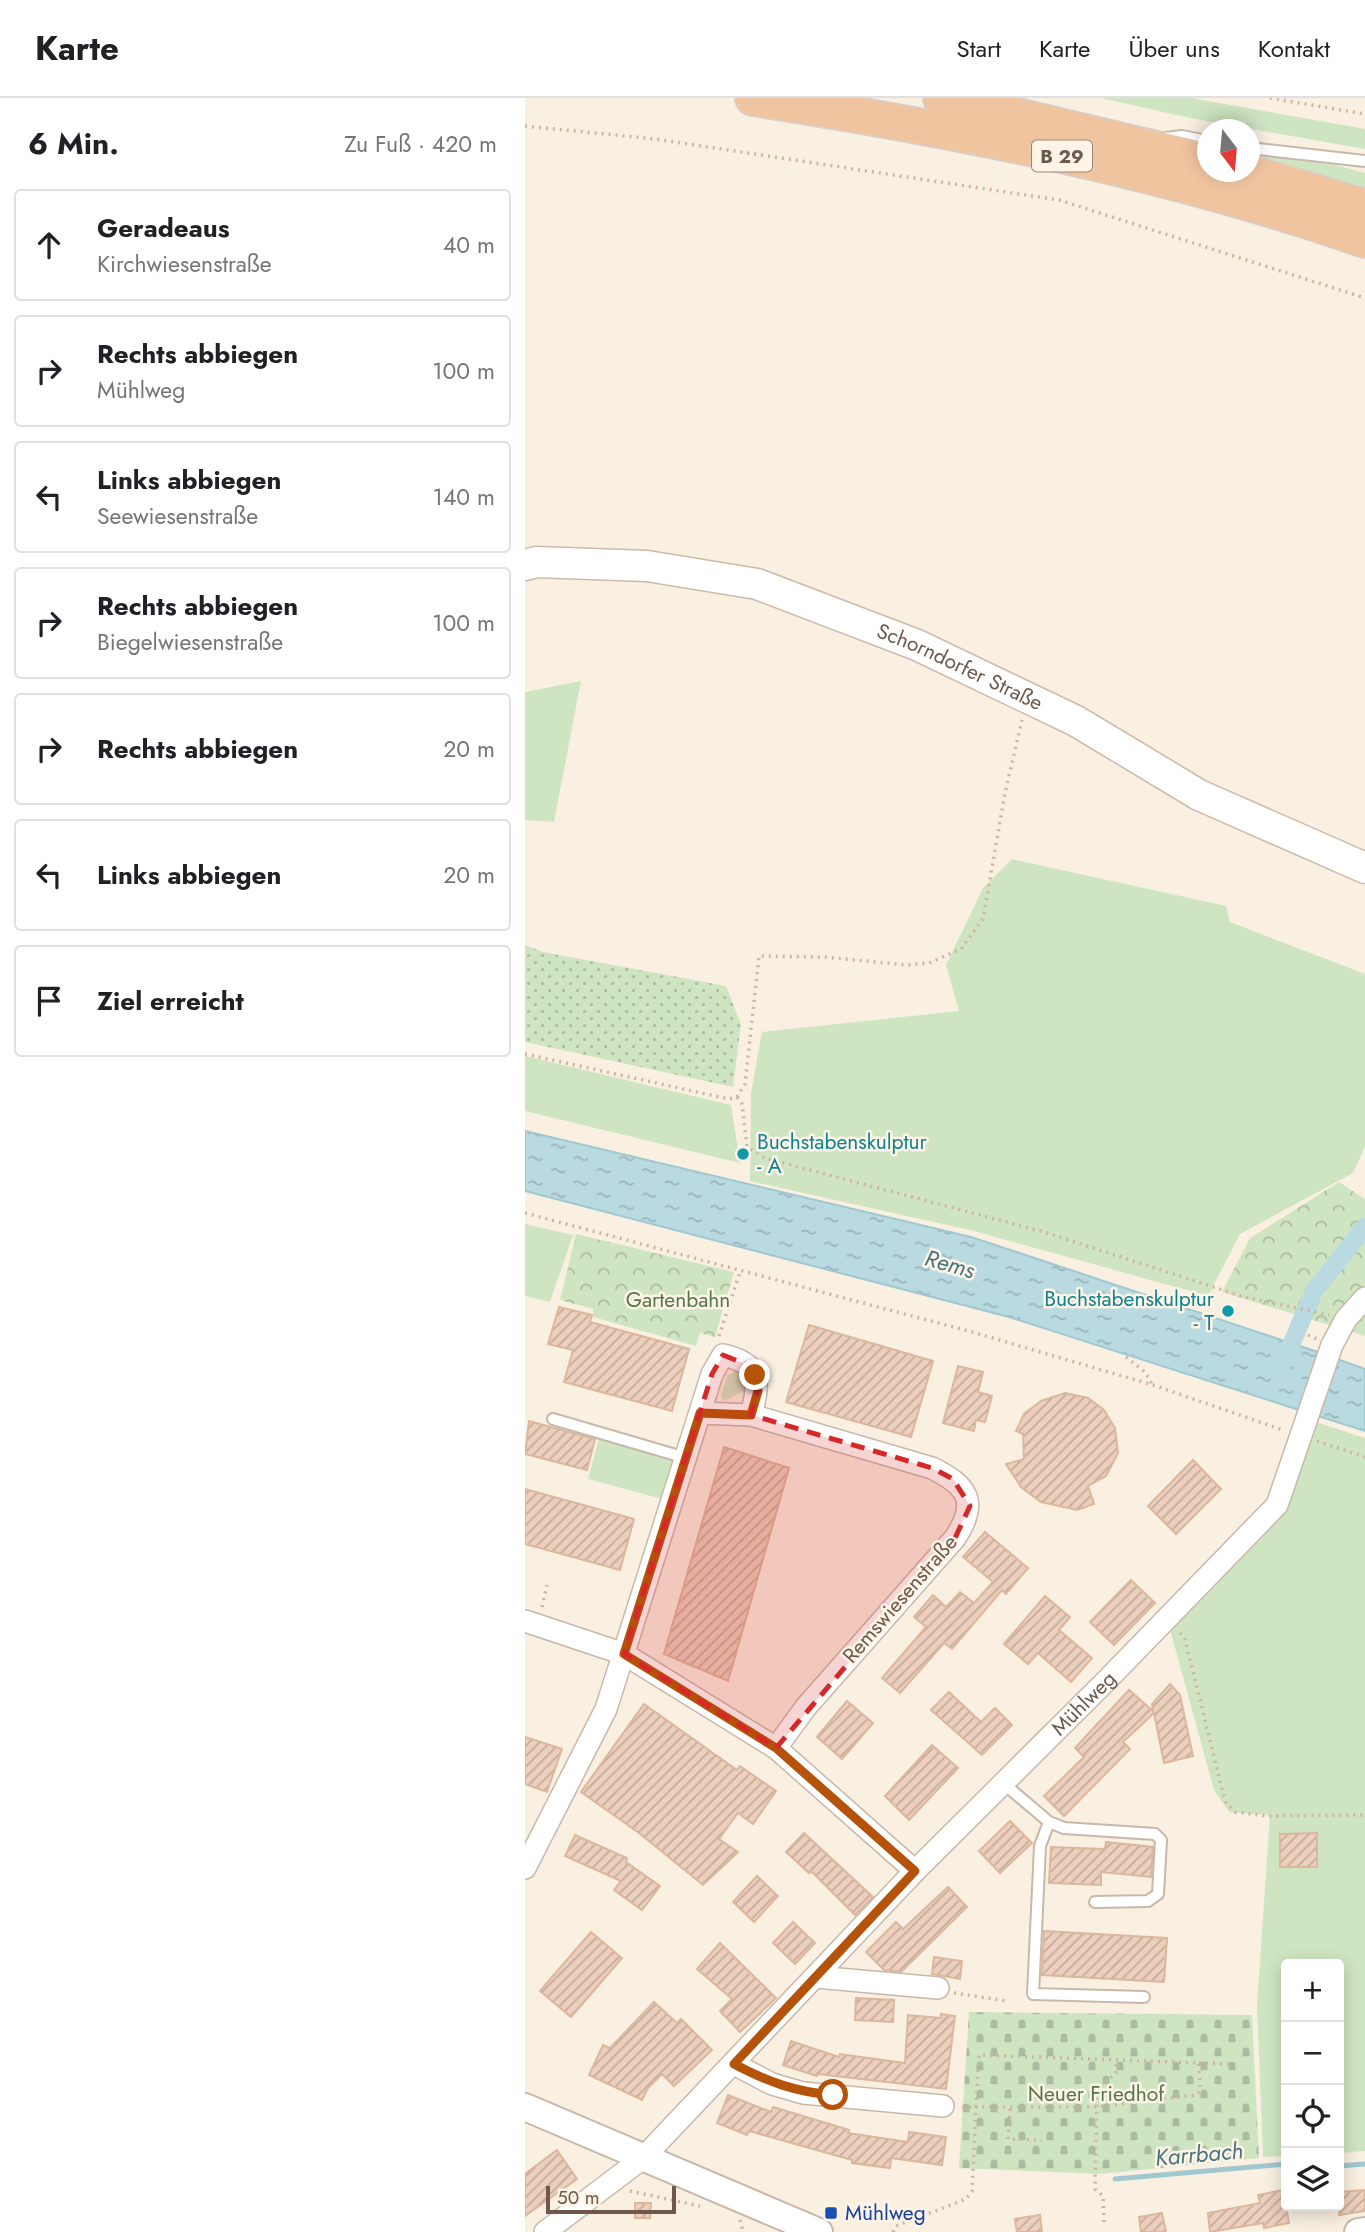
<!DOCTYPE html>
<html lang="de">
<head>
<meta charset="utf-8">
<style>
	body { margin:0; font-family:Jost,sans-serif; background:#f2f2f2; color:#202124 }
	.controls { position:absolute; right:21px; bottom:21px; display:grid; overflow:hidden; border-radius:7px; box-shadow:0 4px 18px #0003 }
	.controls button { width:63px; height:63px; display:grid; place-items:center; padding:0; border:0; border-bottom:2px solid #e0e0e0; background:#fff; color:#202124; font:35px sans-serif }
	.compass { position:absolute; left:672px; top:21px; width:63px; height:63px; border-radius:50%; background:#fff; box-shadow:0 4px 18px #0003; rotate:164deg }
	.scale { position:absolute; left:21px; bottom:18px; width:130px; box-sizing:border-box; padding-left:7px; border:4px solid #6d584b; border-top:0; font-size:19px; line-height:24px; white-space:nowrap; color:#6d584b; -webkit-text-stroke:5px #fdf4e7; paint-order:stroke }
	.stop { position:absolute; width:21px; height:21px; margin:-16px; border:5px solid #b45309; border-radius:50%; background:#fff }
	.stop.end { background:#b45309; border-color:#fff; box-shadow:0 2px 7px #0008 }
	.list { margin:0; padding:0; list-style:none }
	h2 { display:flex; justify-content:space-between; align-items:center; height:91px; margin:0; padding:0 28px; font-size:30px }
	h2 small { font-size:23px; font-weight:400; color:#757577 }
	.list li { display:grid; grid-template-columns:46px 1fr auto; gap:21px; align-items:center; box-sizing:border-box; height:112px; margin:0 14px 14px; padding:0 14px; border:2px solid #e0e0e0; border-radius:7px }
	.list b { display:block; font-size:26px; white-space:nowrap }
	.list p { margin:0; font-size:23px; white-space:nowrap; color:#757577 }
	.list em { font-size:23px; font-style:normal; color:#757577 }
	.icon { flex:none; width:38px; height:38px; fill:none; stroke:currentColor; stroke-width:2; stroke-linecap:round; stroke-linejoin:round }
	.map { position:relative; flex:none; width:840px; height:2134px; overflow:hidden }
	header { display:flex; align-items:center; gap:42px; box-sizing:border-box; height:98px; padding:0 35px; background:#fff; border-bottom:2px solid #e0e0e0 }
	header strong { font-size:33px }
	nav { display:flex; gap:38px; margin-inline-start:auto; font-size:24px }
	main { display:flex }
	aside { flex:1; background:#fff }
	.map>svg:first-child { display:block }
	.grass { fill:#cfe5c2 }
	.forest { fill:url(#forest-crowns) }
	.cemetery { fill:url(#cemetery-stones) }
	.garden { fill:url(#garden-dots) }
	.water { fill:url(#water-ripples); stroke:#a0c8d1; stroke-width:2 }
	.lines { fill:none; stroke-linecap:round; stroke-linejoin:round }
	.stream { stroke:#a0c8d1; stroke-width:5 }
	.canal { stroke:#b8dae0; stroke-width:18 }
	.building { fill:url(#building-hatch); stroke:#dcb79e; stroke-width:2 }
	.service-casing { stroke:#c8b8aa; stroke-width:14 }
	.minor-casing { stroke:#c8b8aa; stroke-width:24 }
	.tertiary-casing { stroke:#c8b8aa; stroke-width:30 }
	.secondary-casing { stroke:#cdbaaa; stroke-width:33 }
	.trunk-casing { stroke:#d6d0cd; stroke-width:38 }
	.path { stroke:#d0b3a0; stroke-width:3.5; stroke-dasharray:2 5; stroke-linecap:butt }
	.service { stroke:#fff; stroke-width:10 }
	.minor { stroke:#fff; stroke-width:21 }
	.tertiary { stroke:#fff; stroke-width:26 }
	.secondary { stroke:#fff; stroke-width:30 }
	.trunk { stroke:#f0c49f; stroke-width:35 }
	.route { stroke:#b45309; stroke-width:9 }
	.marked { fill:#d62828; fill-opacity:0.2; stroke:#d62828; stroke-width:5; stroke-dasharray:14 9; stroke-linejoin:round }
	.culture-dot { fill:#0f9aa8; stroke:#fdf4e7; stroke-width:2.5 }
	.transit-dot { fill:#1a4fb4; stroke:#fdf4e7; stroke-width:2.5 }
	.labels { text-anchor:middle; stroke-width:5; stroke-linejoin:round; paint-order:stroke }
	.shield { fill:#fdf4e7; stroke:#98877a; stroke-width:2 }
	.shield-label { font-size:19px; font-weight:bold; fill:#6d584b }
	.street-label { font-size:21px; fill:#6d584b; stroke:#fdf4e7 }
	.culture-label { font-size:21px; fill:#0d838f; stroke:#fdf4e7; text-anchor:start }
	.park-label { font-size:21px; fill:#557847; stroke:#fdf4e7 }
	.transit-label { font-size:21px; fill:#164399; stroke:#fdf4e7; text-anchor:start }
	.water-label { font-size:23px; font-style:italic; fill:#47757f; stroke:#fdf4e7 }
</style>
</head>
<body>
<header>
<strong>Karte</strong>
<nav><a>Start</a><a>Karte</a><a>Über uns</a><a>Kontakt</a></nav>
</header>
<main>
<aside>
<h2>6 Min.<small>Zu Fuß · 420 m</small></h2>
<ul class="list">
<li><svg class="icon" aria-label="ahead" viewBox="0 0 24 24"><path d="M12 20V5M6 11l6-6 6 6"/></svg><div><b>Geradeaus</b><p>Kirchwiesenstraße</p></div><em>40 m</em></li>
<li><svg class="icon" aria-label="right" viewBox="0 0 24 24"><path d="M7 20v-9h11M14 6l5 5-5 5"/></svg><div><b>Rechts abbiegen</b><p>Mühlweg</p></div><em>100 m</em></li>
<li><svg class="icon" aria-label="left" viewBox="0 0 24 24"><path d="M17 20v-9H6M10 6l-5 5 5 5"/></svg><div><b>Links abbiegen</b><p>Seewiesenstraße</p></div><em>140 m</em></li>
<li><svg class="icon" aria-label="right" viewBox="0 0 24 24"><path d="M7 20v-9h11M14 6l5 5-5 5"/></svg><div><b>Rechts abbiegen</b><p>Biegelwiesenstraße</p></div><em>100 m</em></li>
<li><svg class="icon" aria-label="right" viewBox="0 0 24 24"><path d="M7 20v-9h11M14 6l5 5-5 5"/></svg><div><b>Rechts abbiegen</b></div><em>20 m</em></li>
<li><svg class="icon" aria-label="left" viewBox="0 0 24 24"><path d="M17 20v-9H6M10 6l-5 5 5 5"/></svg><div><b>Links abbiegen</b></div><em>20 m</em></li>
<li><svg class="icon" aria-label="arrive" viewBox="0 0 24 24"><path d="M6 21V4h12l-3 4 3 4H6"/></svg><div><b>Ziel erreicht</b></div></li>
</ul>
</aside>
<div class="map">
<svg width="840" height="2134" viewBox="0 0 840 2134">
	<defs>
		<pattern id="forest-crowns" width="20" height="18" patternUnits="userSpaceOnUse" patternTransform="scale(1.75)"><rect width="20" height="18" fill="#cfe5c2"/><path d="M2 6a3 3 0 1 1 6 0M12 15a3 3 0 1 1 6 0" fill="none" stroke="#acbca0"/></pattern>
		<pattern id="cemetery-stones" width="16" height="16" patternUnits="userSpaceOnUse" patternTransform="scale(1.75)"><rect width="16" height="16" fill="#cfe5c2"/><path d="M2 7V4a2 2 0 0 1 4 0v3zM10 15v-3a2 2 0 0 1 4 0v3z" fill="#acbca0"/></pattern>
		<pattern id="garden-dots" width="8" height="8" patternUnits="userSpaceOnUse" patternTransform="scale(1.75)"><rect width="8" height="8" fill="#cfe5c2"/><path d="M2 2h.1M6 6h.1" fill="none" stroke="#acbca0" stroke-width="1.8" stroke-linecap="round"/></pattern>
		<pattern id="water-ripples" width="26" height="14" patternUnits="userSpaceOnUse" patternTransform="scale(1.75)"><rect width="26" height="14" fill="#b8dae0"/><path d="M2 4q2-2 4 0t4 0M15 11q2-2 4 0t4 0" fill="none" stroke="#9ab4b8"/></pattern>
		<pattern id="building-hatch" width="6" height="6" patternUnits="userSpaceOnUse" patternTransform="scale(1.75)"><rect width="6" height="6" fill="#eccfbc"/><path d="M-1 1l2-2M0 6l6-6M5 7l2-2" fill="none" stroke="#c3ab9b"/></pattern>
	</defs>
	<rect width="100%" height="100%" fill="#f9f0e1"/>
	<g class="grass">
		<path d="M 576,0 L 666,0 L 840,31 L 840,51 L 665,20 Z"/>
		<path d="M 725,56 L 810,67 L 840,75 L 840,100 L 725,63 Z"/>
		<path d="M 56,583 L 29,724 L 0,722 L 0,594 Z"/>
		<path d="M 487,761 L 701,808 L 705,824 L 840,876 L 840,1049 L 828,1075 L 715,1136 L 683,1198 L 449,1133 L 225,1083 L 226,995 L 237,934 L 434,913 L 421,867 L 458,790 Z"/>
		<path d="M 0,958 L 206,1007 L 215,1065 L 0,1013 Z"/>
		<path d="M 0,1126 L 48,1137 L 25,1204 L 0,1198 Z"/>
		<path d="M 212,1272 L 219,1273 L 223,1291 L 199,1303 L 196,1298 L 202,1278 Z"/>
		<path d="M 772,1318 L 840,1340 L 840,2053 L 814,2055 L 814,1866 L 761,1866 L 761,2058 L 738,2059 L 732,1907 L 745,1717 L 704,1714 L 689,1692 L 641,1517 L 747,1403 L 743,1398 Z"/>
		<path d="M 74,1340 L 153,1362 L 141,1402 L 63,1381 Z"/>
	</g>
	<g class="forest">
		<path d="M 814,1084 L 840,1101 L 840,1238 L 697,1194 L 725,1140 Z"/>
		<path d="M 51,1136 L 209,1174 L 190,1239 L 175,1235 L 171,1248 L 68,1219 L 68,1211 L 35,1202 Z"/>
	</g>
	<path class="cemetery" d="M 444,1914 L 727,1917 L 734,2060 L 575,2076 L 434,2070 Z"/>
	<path class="garden" d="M 0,847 L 18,854 L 201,888 L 216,926 L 208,989 L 0,944 Z"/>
	<path class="water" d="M 0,1033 L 446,1139 L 790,1253 L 840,1271 L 840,1333 L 484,1219 L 0,1093 Z"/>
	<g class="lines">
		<g class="stream">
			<path d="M 814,2068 L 840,2066"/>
			<path d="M 590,2081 L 761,2066"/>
		</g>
		<path class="canal" d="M 758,1266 L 789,1193 L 840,1129"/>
	</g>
	<g class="building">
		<path d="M 34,1209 L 67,1217 L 65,1224 L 164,1251 L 147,1313 L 39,1284 L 48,1252 L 23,1246 Z"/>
		<path d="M 284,1227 L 408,1263 L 386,1339 L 261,1304 Z"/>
		<path d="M 433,1268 L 458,1274 L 453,1294 L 467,1298 L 460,1324 L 451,1322 L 449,1333 L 418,1325 Z"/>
		<path d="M 540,1295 L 563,1300 L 579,1312 L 590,1330 L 593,1355 L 581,1378 L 563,1388 L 569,1406 L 552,1412 L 516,1404 L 496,1389 L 481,1366 L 499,1361 L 498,1336 L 491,1333 L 499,1316 L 516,1303 Z"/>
		<path d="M 4,1323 L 70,1341 L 62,1372 L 0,1356 Z"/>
		<path d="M 199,1349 L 264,1370 L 203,1583 L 139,1556 Z"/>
		<path d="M 668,1362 L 696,1391 L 651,1436 L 623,1408 Z"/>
		<path d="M 0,1391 L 109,1421 L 95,1472 L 0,1446 Z"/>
		<path d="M 460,1434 L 503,1470 L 481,1496 L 477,1492 L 427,1551 L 419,1545 L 375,1595 L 357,1580 L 401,1529 L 389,1519 L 408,1497 L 421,1509 L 435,1494 L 449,1505 L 468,1484 L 438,1459 Z"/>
		<path d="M 606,1482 L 630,1505 L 589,1547 L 565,1524 Z"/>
		<path d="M 520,1498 L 545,1519 L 534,1532 L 567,1560 L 546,1584 L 513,1555 L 503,1566 L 479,1546 Z"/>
		<path d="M 645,1586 L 655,1597 L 668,1658 L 639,1665 L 629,1615 L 598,1644 L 605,1651 L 539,1718 L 519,1698 L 559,1659 L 550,1650 L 604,1592 L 628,1613 L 627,1606 Z"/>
		<path d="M 424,1594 L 456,1624 L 470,1610 L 487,1627 L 457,1657 L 406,1612 Z"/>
		<path d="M 322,1603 L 348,1625 L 317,1661 L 292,1639 Z"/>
		<path d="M 119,1606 L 212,1672 L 215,1668 L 251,1693 L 228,1726 L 213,1715 L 194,1741 L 213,1754 L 178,1787 L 114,1735 L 56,1694 Z"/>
		<path d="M 0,1639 L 37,1651 L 22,1694 L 0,1686 Z"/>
		<path d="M 407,1647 L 433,1670 L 384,1722 L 360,1698 Z"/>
		<path d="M 485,1723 L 507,1745 L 475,1775 L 454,1753 Z"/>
		<path d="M 279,1735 L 348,1799 L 330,1817 L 286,1773 L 284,1775 L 261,1754 Z"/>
		<path d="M 792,1735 L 792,1769 L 755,1769 L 755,1736 Z"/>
		<path d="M 50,1737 L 102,1760 L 101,1764 L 135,1788 L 117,1812 L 89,1792 L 96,1783 L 40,1758 Z"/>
		<path d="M 581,1744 L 628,1749 L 626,1779 L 576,1774 L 576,1787 L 524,1785 L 526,1749 L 580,1751 Z"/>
		<path d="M 232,1778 L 253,1798 L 229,1824 L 208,1804 Z"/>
		<path d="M 423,1789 L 442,1809 L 376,1874 L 359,1872 L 341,1854 L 371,1824 L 378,1831 Z"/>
		<path d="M 268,1824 L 290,1845 L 270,1866 L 248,1845 Z"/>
		<path d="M 519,1833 L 642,1840 L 639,1884 L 517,1877 Z"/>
		<path d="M 66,1834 L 97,1860 L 46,1919 L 15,1893 Z"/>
		<path d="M 195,1845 L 251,1900 L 215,1934 L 195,1913 L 207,1901 L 172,1871 Z"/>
		<path d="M 409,1859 L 437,1863 L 435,1881 L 407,1876 Z"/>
		<path d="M 331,1900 L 369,1902 L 368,1924 L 330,1922 Z"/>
		<path d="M 129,1904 L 152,1925 L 156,1921 L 187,1952 L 149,1988 L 137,1976 L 123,1990 L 117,2002 L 64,1977 L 78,1947 L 85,1950 Z"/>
		<path d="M 416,1916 L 430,1918 L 421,1991 L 293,1976 L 292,1978 L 258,1967 L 266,1943 L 314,1959 L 315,1956 L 380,1965 L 383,1917 L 416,1920 Z"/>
		<path d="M 203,1997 L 246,2014 L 248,2009 L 324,2032 L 323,2035 L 383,2044 L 384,2034 L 421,2039 L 417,2067 L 366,2060 L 365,2070 L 327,2065 L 327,2062 L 224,2033 L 222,2037 L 192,2025 Z"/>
		<path d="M 32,2052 L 52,2081 L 0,2118 L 0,2076 Z"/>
		<path d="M 758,2092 L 764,2125 L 739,2130 L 738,2125 L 685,2134 L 683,2115 L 735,2105 L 733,2097 Z"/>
		<path d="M 840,2092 L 840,2113 L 814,2117 L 814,2094 Z"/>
		<path d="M 110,2105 L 126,2105 L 125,2120 L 110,2120 Z"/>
		<path d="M 637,2115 L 641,2134 L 616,2134 L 614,2119 Z"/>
		<path d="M 515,2117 L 517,2134 L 492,2134 L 490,2121 Z"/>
	</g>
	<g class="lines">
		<g class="service-casing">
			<g id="service">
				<path d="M 640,40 L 657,38 L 682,43"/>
				<path d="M 724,50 L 840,63"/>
				<path d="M 28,1321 L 161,1360"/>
				<path d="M 478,1685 L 524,1724 L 539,1730 L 630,1736 L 636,1742 L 633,1796 L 623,1803 L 570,1804"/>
				<path d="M 524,1724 L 515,1748 L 508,1896 L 619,1899"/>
			</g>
		</g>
		<g class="minor-casing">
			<g id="minor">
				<path d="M 226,1317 L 407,1370 C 443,1388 454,1404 430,1440 L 281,1609 L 251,1650"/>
				<path d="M 0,1523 L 99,1556 L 251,1650 L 390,1773"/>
				<path d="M 0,1770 L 81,1611 L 187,1276 L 198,1257 C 236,1265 235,1284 226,1317 L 175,1315"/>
				<path d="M 291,1879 L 413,1890"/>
				<path d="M 209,1966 L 247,1986 L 278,1995 L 418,2008"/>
				<path id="s1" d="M 20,2134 L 118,2060 L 390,1773 L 582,1582 L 752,1407 L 807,1247 L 821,1221 L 840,1200"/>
			</g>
		</g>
		<g class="tertiary-casing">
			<g id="tertiary">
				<path d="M 0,2009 L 294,2134"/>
				<path d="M 833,2134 L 840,2133"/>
			</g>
		</g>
		<g class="secondary-casing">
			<g id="secondary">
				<path id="s2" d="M 0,467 L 11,464 L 122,468 L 232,486 L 392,547 L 551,623 L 674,697 L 840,770"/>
			</g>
		</g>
		<g class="trunk-casing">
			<g id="trunk">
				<path d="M 228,0 C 434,32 642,73 840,142"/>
				<path d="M 416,0 L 682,63"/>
				<path d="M 722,74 L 840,109"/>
			</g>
		</g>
		<g class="path">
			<path d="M 745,0 L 840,16"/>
			<path d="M 0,28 L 130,41 L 534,102 L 840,200"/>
			<path d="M 0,956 L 204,1001 L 212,999 L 220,986 L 234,858 L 299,859 L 382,867 L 404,865 L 436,851 L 458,821 L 480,695 L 497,622"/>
			<path d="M 212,999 L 217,1006 L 222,1049 L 240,1060 L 519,1134 L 719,1199 L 804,1217"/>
			<path d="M 0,1115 L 447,1234 L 628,1287 L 758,1332"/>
			<path d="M 783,1237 L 792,1241"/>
			<path d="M 194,1238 L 215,1174"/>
			<path d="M 601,1259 L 620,1274 L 627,1286"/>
			<path d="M 792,1343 L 840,1359"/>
			<path d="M 17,1509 L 22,1487"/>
			<path d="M 655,1535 L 660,1541 L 696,1687 L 701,1704 L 710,1714 L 742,1718 L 840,1717"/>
			<path d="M 429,1895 L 482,1903"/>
			<path d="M 674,1965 L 707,1966"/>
			<path d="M 485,2011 L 483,2041 L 517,2042"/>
			<path d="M 105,2093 L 175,2108"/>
			<path d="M 215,2122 L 218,2134"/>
			<path d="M 579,2124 L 578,2098 L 570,2091 L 572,1992 L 591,1975 L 591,1961"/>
			<path d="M 368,2134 L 371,2128 L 441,2101 L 447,2093 L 451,2009 L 569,2009 L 670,1997 L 675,1993 L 674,1965 L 454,1957 L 451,2009 L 434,2009"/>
		</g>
		<use href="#service" class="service"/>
		<use href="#minor" class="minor"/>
		<use href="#tertiary" class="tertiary"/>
		<use href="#secondary" class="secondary"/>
		<use href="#trunk" class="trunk"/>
	</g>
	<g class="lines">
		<path class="route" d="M 230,1277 L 233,1293 L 226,1317 L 175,1315 L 99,1556 L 251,1650 L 390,1773 L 209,1966 C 243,1984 271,1994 308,1997"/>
	</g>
	<path class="marked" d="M 198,1257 L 223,1267 L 233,1293 L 226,1317 L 407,1370 L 428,1381 L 445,1408 L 430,1440 L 251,1650 L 99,1556 L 187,1276 Z"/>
	<g class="culture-dot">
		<circle cx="218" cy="1056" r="7"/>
		<circle cx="703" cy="1213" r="7"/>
	</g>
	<rect class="transit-dot" x="299" y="2108" width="14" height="14" rx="3.5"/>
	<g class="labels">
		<rect class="shield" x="507" y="42.5" width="60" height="31" rx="5"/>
		<g class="shield-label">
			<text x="537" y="65">B 29</text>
		</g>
		<g class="street-label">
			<text dy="7" stroke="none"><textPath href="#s2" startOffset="453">Schorndorfer Straße</textPath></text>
			<text transform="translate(375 1501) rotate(-49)" y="7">Remswiesenstraße</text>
			<text dy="7" stroke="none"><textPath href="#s1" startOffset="756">Mühlweg</textPath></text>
		</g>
		<g class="culture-label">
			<text x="232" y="1051">Buchstabenskulptur<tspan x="232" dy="24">- A</tspan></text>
			<text x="689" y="1208" text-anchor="end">Buchstabenskulptur<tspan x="689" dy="24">- T</tspan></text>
		</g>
		<g class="park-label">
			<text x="153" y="1209">Gartenbahn</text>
			<text x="571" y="2003">Neuer Friedhof</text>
		</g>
		<g class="transit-label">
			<text x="320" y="2122">Mühlweg</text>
		</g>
		<g class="water-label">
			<text transform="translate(425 1166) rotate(16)" y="8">Rems</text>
			<text transform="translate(674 2056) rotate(-5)" y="8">Karrbach</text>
		</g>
	</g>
</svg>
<div class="controls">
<button>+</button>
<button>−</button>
<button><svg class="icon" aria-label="locate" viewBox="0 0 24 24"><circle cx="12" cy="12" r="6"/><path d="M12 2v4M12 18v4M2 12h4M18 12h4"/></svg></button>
<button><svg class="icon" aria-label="layers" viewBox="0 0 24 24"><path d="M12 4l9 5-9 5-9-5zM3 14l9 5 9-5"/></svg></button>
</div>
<svg class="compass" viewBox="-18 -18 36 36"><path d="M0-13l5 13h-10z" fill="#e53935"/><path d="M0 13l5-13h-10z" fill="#757577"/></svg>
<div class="scale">50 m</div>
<div class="stop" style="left:308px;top:1997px"></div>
<div class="stop end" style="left:230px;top:1277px"></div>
</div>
</main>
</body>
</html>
